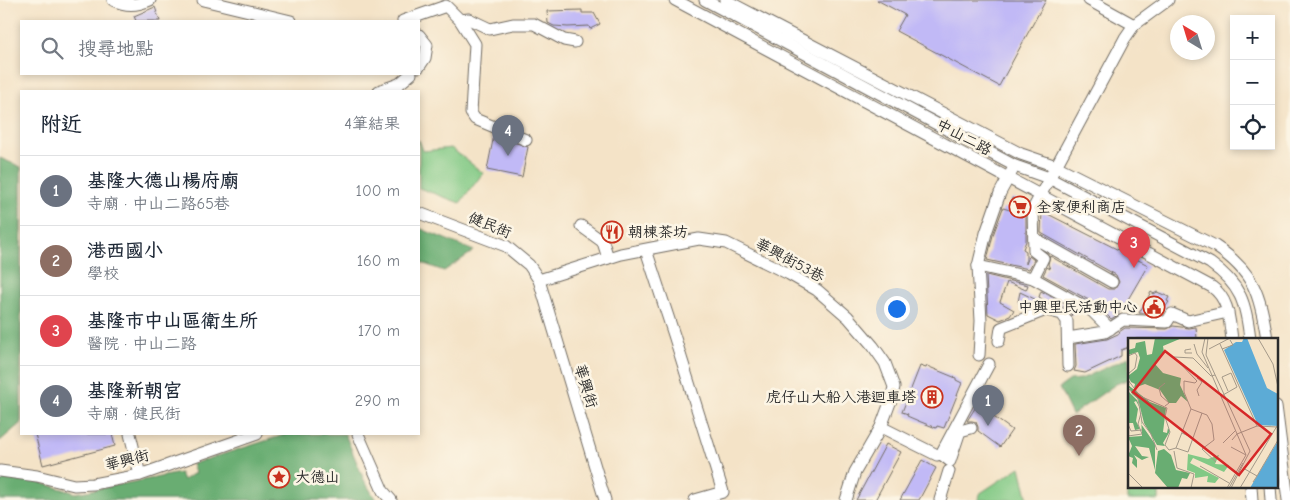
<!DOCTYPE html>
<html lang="zh-TW">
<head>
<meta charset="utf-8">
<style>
	body { margin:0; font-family:"Comic Neue","LXGW WenKai TC",sans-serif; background:#f6f6f7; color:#1f2937 }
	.controls { position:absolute; right:15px; top:15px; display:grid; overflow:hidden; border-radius:0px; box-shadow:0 2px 8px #0003 }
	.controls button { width:45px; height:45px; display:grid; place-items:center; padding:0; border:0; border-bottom:1px solid #e0e1e3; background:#fff; color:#1f2937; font:25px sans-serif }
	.compass { position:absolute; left:1170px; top:15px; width:45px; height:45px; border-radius:50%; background:#fff; box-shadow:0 2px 8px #0003; rotate:322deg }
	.you { position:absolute; left:896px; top:308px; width:18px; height:18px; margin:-12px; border:4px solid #fff; border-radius:50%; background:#1a73e8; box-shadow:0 0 0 8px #1a73e833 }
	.badge { display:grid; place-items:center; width:32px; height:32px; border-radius:50%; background:#db2777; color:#fff; font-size:16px; font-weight:700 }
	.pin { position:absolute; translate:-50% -41px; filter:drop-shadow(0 1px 2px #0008) }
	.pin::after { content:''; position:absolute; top:26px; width:18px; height:15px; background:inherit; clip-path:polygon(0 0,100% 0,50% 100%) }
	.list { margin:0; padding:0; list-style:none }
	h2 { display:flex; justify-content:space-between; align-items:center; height:65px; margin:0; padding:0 20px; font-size:21px }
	h2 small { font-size:16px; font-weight:400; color:#747a83 }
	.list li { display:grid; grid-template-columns:32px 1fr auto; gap:15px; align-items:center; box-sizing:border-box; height:70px; padding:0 20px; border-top:1px solid #e0e1e3 }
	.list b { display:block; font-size:19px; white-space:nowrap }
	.list p { margin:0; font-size:16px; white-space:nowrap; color:#747a83 }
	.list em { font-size:16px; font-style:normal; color:#747a83 }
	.icon { flex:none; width:28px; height:28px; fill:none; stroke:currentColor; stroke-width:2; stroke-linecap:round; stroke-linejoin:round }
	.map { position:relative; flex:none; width:1290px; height:500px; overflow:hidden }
	.search { position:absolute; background:#fff; box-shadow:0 2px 8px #0003; left:20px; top:20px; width:400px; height:55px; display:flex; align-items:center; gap:12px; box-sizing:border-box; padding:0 18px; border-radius:0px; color:#747a83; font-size:19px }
	.panel { position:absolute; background:#fff; box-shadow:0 2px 8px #0003; left:20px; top:90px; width:400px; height:345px; border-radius:0px }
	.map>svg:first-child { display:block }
	.green { fill:#82c985; stroke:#567a58 }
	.forest { fill:#69ad72; stroke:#4a6c4e }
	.building { fill:#c1b9f6 }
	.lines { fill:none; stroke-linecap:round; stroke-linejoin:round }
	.minor-casing { stroke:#716b62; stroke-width:13 }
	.minor { stroke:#fff; stroke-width:11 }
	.labels { text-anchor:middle; stroke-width:5; stroke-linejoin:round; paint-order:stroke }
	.street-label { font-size:15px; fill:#2b2b2b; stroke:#fcf5e5 }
	.poi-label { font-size:15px; fill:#2b2b2b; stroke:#fcf5e5; text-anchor:start }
	.inset-river { fill:none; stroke:#5cabd6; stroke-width:2.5 }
	.inset-road { fill:none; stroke:#a49989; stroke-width:1 }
	.view { fill:#d62828; fill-opacity:0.15; stroke:#d62828; stroke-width:2.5 }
	.inset-edge { fill:none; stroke:#2b2b2b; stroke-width:2.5 }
</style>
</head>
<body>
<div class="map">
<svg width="1290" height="500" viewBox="0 0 1290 500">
	<rect width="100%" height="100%" fill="#fcf5e5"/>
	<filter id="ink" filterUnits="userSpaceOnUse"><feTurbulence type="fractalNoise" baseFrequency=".02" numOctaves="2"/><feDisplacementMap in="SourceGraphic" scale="10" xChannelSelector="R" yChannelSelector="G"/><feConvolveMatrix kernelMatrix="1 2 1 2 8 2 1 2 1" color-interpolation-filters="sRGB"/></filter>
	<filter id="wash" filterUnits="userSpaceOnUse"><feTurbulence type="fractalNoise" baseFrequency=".0096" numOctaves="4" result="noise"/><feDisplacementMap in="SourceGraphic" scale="20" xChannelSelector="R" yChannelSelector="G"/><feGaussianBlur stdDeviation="1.12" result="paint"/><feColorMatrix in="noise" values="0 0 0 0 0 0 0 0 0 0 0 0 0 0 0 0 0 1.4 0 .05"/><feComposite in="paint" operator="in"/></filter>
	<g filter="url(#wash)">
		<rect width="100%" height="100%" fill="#f4e3c7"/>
		<g class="green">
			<path d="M 419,140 L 423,151 L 451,148 L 483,173 L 460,203 L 419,188 Z"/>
			<path d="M 1020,467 L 1028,500 L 978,500 L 979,494 Z"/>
			<path d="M 1159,487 L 1159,500 L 1127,500 L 1127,492 Z"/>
		</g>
		<g class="forest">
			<path d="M 0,158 L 21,167 L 21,423 L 0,441 Z"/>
			<path d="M 419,228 L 474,251 L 444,271 L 419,262 Z"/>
			<path d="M 1129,357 L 1129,379 L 1116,384 L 1072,415 L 1059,388 L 1070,380 L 1081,379 Z"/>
			<path d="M 287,434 L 345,434 L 364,480 L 376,500 L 0,500 L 0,477 L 35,481 L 76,493 L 180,473 L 183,480 L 195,473 L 192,464 Z"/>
		</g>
		<g id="blocks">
			<g class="building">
				<path d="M 877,0 L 1046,0 L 999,86 L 896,31 L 905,15 Z"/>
				<path d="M 155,7 L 160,21 L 136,21 L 134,16 Z"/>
				<path d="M 582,10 L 582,13 L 594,13 L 600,24 L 590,29 L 589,26 L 568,27 L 554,26 L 548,23 L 547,11 Z"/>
				<path d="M 494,135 L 528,147 L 522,177 L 487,170 Z"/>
				<path d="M 1012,198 L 1026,204 L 1026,241 L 1023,249 L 1026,251 L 1026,264 L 1029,256 L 1034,260 L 1029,269 L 987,260 L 993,235 L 1003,208 L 1010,210 Z"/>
				<path d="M 1042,211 L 1148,265 L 1123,308 L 1120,306 L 1118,315 L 1111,319 L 1096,304 L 1043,275 L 1047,267 L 1050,269 L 1048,264 L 1050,256 L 1108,289 L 1115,289 L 1119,282 L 1116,275 L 1041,233 Z"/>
				<path d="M 986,275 L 1028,285 L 1026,290 L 1007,282 L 1000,302 L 1014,310 L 1010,316 L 1000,320 L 988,314 Z"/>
				<path d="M 1041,291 L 1075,310 L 1072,315 L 1064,307 L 1048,303 L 1039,297 Z"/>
				<path d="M 1020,292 L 1043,303 L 1027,309 L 1018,302 Z"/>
				<path d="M 1151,292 L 1154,294 L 1157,292 L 1169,297 L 1167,301 L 1169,302 L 1160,314 L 1139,313 Z"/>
				<path d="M 1173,326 L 1189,328 L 1196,327 L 1197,339 L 1129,339 L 1129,347 L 1121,350 L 1121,356 L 1085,373 L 1074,371 L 1076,366 L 1075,344 L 1107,339 L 1120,333 L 1119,332 L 1125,328 L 1167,329 Z"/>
				<path d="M 920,366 L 926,368 L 927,366 L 956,378 L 956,380 L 962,383 L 944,428 L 937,426 L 936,428 L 921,422 L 907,416 L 908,414 L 902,412 Z"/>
				<path d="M 977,405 L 1012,430 L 1000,447 L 978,431 L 978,427 L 976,422 L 972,421 L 967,421 Z"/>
				<path d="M 35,434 L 112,434 L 115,446 L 43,465 Z"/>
				<path d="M 886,444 L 901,452 L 875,500 L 856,500 Z"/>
				<path d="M 922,460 L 936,468 L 919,500 L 900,500 Z"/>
			</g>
		</g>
	</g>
	<g filter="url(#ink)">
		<use href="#blocks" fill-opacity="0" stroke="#716b62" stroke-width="1"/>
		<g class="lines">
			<g class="minor-casing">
				<g id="minor">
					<path d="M 113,0 C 126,6 136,6 150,0"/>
					<path d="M 203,0 L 291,21"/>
					<path d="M 675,0 L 1212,287 C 1229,299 1229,319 1232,339"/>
					<path d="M 705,0 L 1015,166 L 1049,178 L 1210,263 C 1241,285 1246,303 1250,339"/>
					<path d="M 725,0 L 1021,154 L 1056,166 L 1215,246 C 1254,272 1260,294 1267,339"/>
					<path d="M 1089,0 L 1134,25"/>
					<path d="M 460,20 L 469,19 L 490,29 L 513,24 L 534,24 L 564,40 L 575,42"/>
					<path d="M 403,21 L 446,6 L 460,20 L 475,44 L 471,113 L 475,119 L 526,140"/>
					<path d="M 419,35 L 427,45 L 425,58 L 419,67"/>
					<path d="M 379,91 L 399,84 L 411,74"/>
					<path d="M 419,213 L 506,246 L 529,265 L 539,280 L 605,500"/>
					<path d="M 581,226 L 603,242 L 608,258"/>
					<path d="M 1034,238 L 1112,282"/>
					<path d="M 646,250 L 674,335 L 723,492 L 695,500"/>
					<path d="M 978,266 L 1033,278 L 1092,311 L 1110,329"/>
					<path d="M 1033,278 L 1043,258 L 1034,251 L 1033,209 L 1125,38 L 1134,25 L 1168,0"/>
					<path d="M 539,280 L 621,254 L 699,239 L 726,243 L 789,274 L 817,290 L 848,317 L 873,346 L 885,363 L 894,387 L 891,400 L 881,427 L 855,472 L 846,500"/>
					<path d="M 1068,338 L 1105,332 L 1123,320 L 1167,322 L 1172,314 L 1188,321 L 1228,312"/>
					<path d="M 999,341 L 1001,328 L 1046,310 L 1062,314 L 1067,321 L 1068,366"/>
					<path d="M 979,355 L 981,321 L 978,266 L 986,233 L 1000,193 L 1012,171"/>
					<path d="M 1276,406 L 1288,500"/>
					<path d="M 881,427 L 937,455 L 941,454 L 950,461 L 960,431 L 971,428"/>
					<path d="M 130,434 L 140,475"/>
					<path d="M 358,434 L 383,491 L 391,500"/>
					<path d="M 941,454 L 989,364"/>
					<path d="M 0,471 L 37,476 L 74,485 L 93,484 L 140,475 L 257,434"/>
					<path d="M 1251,486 L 1252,500"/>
					<path d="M 1270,486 L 1271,500"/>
					<path d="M 940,500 L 949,471"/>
				</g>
			</g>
			<use href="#minor" class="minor"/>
		</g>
	</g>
	<defs>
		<g id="supermarket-ring" transform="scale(1.125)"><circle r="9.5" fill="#fcf5e5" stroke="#c8321e" stroke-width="1.5"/><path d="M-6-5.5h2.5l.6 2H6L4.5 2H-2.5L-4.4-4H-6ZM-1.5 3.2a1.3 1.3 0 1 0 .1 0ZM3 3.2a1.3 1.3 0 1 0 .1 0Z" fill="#c8321e"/></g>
		<g id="restaurant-ring" transform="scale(1.125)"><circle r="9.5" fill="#fcf5e5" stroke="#c8321e" stroke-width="1.5"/><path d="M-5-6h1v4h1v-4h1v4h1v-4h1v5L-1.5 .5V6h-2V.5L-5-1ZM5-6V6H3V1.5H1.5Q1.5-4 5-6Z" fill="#c8321e"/></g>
		<g id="civic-ring" transform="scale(1.125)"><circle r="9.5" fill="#fcf5e5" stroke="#c8321e" stroke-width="1.5"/><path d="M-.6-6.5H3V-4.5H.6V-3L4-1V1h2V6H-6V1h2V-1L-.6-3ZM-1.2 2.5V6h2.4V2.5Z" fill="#c8321e"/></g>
		<g id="building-ring" transform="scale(1.125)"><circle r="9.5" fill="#fcf5e5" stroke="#c8321e" stroke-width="1.5"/><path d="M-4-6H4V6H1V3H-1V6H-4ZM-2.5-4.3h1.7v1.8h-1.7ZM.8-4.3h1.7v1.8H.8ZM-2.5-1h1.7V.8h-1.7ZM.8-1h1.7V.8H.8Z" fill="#c8321e"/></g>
		<g id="sight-ring" transform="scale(1.125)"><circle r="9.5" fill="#fcf5e5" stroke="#c8321e" stroke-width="1.5"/><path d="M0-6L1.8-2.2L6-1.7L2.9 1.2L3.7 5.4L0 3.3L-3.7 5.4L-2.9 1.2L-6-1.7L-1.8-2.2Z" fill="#c8321e"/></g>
	</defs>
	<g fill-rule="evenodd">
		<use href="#supermarket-ring" x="1020" y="207"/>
		<use href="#restaurant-ring" x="612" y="232"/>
		<use href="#civic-ring" x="1154" y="307"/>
		<use href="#building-ring" x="932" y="397"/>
		<use href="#sight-ring" x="279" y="477"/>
	</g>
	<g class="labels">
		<g class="street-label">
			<text transform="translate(964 137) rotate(28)" y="5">中山二路</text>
			<text transform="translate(490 225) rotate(22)" y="5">健民街</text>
			<text transform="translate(790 260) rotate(28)" y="5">華興街53巷</text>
			<text transform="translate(586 386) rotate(73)" y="5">華興街</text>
			<text transform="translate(127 460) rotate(-14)" y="5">華興街</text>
		</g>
		<g class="poi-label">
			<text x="1036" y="212">全家便利商店</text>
			<text x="628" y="237">朝棟茶坊</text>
			<text x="1138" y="312" text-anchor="end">中興里民活動中心</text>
			<text x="916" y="402" text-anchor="end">虎仔山大船入港迴車塔</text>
			<text x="295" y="482">大德山</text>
		</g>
	</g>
	<g transform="translate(1128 338)">
		<rect width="150" height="150" fill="#f4e3c7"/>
		<path d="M 60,116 L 80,121 L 91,117 L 87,126 L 101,127 L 96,134 L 65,120 L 62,125 L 91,140 L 87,145 L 79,144 L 80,138 L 67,140 L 67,135 L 59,132 Z" fill="#82c985"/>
		<path d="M 27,0 L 54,0 L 35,8 L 36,14 L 27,26 L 35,35 L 53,40 L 52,47 L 60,64 L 53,58 L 48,65 L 41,65 L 32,52 L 17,46 L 6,50 L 7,46 L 3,44 L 0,38 L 9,31 L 12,20 L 10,14 L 0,17 L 0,12 L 7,10 L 8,5 L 17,3 L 19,17 L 24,16 ZM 0,47 L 22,64 L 38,70 L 35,94 L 39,95 L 40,90 L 42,93 L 35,105 L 37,108 L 29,107 L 16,85 L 10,61 L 4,56 ZM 0,53 L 9,62 L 12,70 L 8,63 L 6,64 L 10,71 L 8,83 L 12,91 L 7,92 L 5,85 L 0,85 ZM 13,78 L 13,86 L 27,106 L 27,132 L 21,110 L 7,108 L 14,118 L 21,119 L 14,122 L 6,117 L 9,122 L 9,130 L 4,125 L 5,120 L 0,118 L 4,108 L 0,99 L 14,98 ZM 36,111 L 43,117 L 48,132 L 62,135 L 59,141 L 54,140 L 50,150 L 40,150 L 27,135 L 30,113 Z" fill="#69ad72"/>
		<path d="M 116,0 L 119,0 L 139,50 L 150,56 L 150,88 L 130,87 L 96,12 L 108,4 L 114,4 ZM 150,103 L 150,150 L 122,150 L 142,116 Z" fill="#5cabd6"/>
		<path class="inset-river" d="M 126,144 L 140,150"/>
		<path class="inset-road" d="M 77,0 L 74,14 L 118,117M 80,0 L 78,17 L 122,113 L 103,150M 130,0 L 145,26 L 150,49M 66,6 L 69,16 L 80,30M 92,6 L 129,88M 63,11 L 57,12 L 57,15 L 64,15M 81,11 L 102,0M 94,11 L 105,7 L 102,2M 0,18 L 7,15 L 9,18 L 7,30 L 0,36M 69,40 L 74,44 L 69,52 L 71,58M 0,42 L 12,58 L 39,70 L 37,79 L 42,94 L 37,107 L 41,112 L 48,110 L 63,71M 37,45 L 31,50 L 33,58 L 41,65 L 37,68M 0,50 L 10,61 L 14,84 L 23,96 L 29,112M 95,57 L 109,49 L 103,35 L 94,39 L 100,53M 63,71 L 56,54 L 56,43 L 67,45 L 69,43 L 46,19 L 65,20 L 83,38 L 87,37M 63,71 L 79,77 L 84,86 L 86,102 L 74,111 L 88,124M 0,86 L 3,93 L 14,92M 54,95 L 65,100 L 74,75M 0,98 L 14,96 L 10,86 L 13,75M 104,102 L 109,96 L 129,88 L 149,89M 95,105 L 108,92M 103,109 L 118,117M 48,110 L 60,114 L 65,100M 46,113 L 49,130 L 66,136 L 63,150M 72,128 L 101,145M 115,130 L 129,138 L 125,144M 0,135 L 15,150M 129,138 L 150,102M 99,150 L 118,117M 101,150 L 115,125M 112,150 L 149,88"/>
		<path class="view" d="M 37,13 L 143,96 L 111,137 L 5,54 Z"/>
		<rect width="150" height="150" class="inset-edge"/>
	</g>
</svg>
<div class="controls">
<button>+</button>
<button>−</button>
<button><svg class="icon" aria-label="locate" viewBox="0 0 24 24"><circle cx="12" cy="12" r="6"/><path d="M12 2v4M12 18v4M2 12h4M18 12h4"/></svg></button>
</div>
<svg class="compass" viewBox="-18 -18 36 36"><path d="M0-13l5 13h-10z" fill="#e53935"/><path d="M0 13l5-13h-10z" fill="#747a83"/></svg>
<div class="you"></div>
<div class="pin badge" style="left:988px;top:426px;background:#6b7280">1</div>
<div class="pin badge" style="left:1079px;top:456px;background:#8d6e63">2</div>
<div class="pin badge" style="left:1134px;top:268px;background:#e0444e">3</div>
<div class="pin badge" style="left:508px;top:156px;background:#6b7280">4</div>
<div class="search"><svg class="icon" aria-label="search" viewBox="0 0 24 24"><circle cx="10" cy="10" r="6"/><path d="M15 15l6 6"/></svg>搜尋地點</div>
<section class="panel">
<h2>附近<small>4筆結果</small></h2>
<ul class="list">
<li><span class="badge" style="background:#6b7280">1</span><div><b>基隆大德山楊府廟</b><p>寺廟 · 中山二路65巷</p></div><em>100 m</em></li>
<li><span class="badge" style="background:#8d6e63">2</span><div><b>港西國小</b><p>學校</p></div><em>160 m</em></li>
<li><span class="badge" style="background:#e0444e">3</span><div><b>基隆市中山區衛生所</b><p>醫院 · 中山二路</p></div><em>170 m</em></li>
<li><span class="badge" style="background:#6b7280">4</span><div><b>基隆新朝宮</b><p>寺廟 · 健民街</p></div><em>290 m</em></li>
</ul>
</section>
</div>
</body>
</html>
